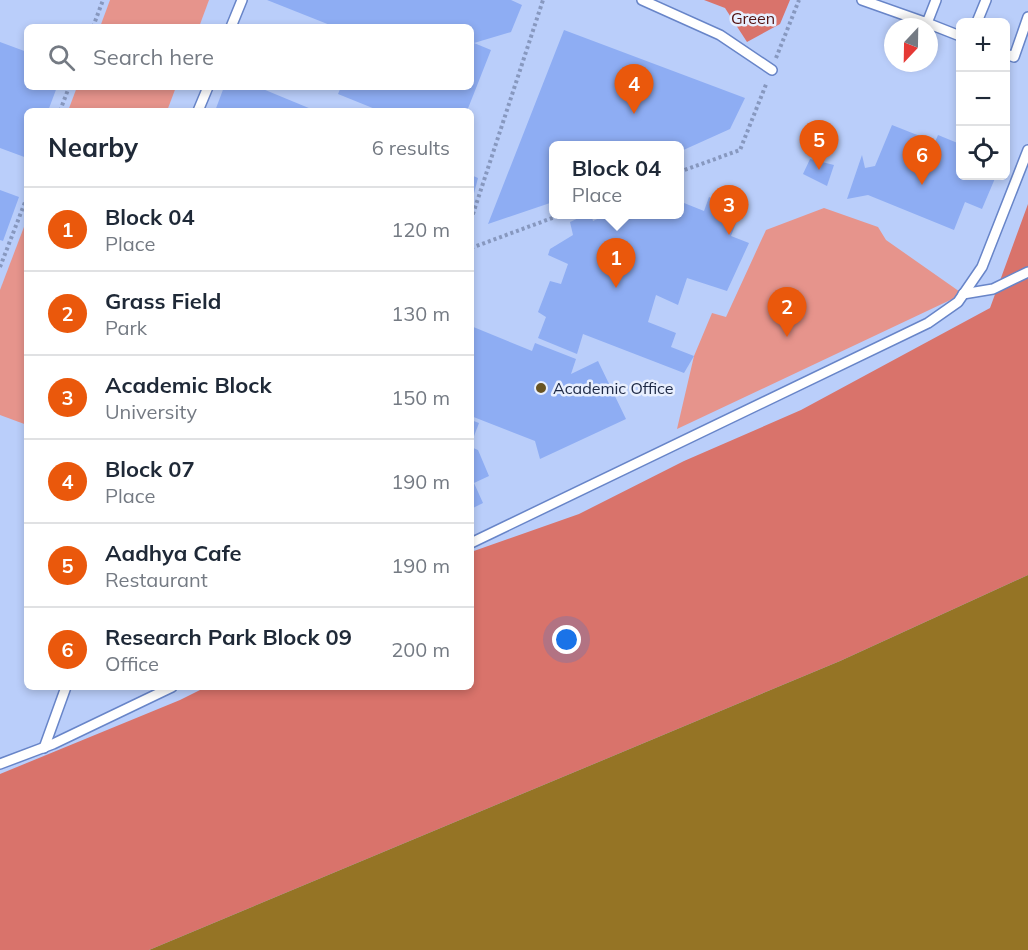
<!DOCTYPE html>
<html lang="en">
<head>
<meta charset="utf-8">
<style>
	body { margin:0; font-family:Mulish,sans-serif; background:#f6f6f7; color:#1f2937 }
	.controls { position:absolute; right:18px; top:18px; display:grid; overflow:hidden; border-radius:9px; box-shadow:0 3px 9px #0003 }
	.controls button { width:54px; height:54px; display:grid; place-items:center; padding:0; border:0; border-bottom:2px solid #e0e1e3; background:#fff; color:#1f2937; font:30px sans-serif }
	.compass { position:absolute; left:884px; top:18px; width:54px; height:54px; border-radius:50%; background:#fff; box-shadow:0 3px 9px #0003; rotate:202deg }
	.you { position:absolute; left:567px; top:640px; width:21px; height:21px; margin:-15px; border:4px solid #fff; border-radius:50%; background:#1a73e8; box-shadow:0 0 0 9px #1a73e833 }
	.badge { display:grid; place-items:center; width:39px; height:39px; border-radius:50%; background:#ea580c; color:#fff; font-size:20px; font-weight:700 }
	.pin { position:absolute; translate:-50% -50px; filter:drop-shadow(0 2px 3px #0008) }
	.pin::after { content:''; position:absolute; top:32px; width:21px; height:18px; background:inherit; clip-path:polygon(0 0,100% 0,50% 100%) }
	.popup { position:absolute; left:549px; top:141px; width:135px; height:78px; box-sizing:border-box; display:grid; place-content:center; border-radius:9px; background:#fff; filter:drop-shadow(0 2px 4px #0005); font-size:20px; white-space:nowrap; color:#747a83 }
	.popup b { font-size:22px; color:#1f2937 }
	.popup::after { content:''; position:absolute; left:50%; top:100%; margin-left:-12px; border:12px solid transparent; border-top-color:#fff }
	.list { margin:0; padding:0; list-style:none }
	h2 { display:flex; justify-content:space-between; align-items:center; height:78px; margin:0; padding:0 24px; font-size:26px }
	h2 small { font-size:20px; font-weight:400; color:#747a83 }
	.list li { display:grid; grid-template-columns:39px 1fr auto; gap:18px; align-items:center; box-sizing:border-box; height:84px; padding:0 24px; border-top:2px solid #e0e1e3 }
	.list b { display:block; font-size:22px; white-space:nowrap }
	.list p { margin:0; font-size:20px; white-space:nowrap; color:#747a83 }
	.list em { font-size:20px; font-style:normal; color:#747a83 }
	.icon { flex:none; width:33px; height:33px; fill:none; stroke:currentColor; stroke-width:2; stroke-linecap:round; stroke-linejoin:round }
	.map { position:relative; flex:none; width:1028px; height:950px; overflow:hidden }
	.search { position:absolute; background:#fff; box-shadow:0 3px 9px #0003; left:24px; top:24px; width:450px; height:66px; display:flex; align-items:center; gap:15px; box-sizing:border-box; padding:0 21px; border-radius:9px; color:#747a83; font-size:22px }
	.panel { position:absolute; background:#fff; box-shadow:0 3px 9px #0003; left:24px; top:108px; width:450px; height:582px; border-radius:9px }
	.map>svg:first-child { display:block }
	.green { fill:#e6948c }
	.forest { fill:#d9736b }
	.water { fill:#957425 }
	.building { fill:#8eadf3 }
	.lines { fill:none; stroke-linecap:round; stroke-linejoin:round }
	.lane-casing { stroke:#6885c8; stroke-width:12 }
	.path { stroke:#8798bf; stroke-width:4; stroke-dasharray:3 3; stroke-linecap:butt }
	.lane { stroke:#fff; stroke-width:9 }
	.poi-dot { fill:#695423; stroke:#e8effe; stroke-width:2 }
	.labels { text-anchor:middle; stroke-width:5; stroke-linejoin:round; paint-order:stroke }
	.park-label { font-size:16px; fill:#541312; stroke:#e8effe }
	.poi-label { font-size:16px; fill:#1d2945; stroke:#e8effe; text-anchor:start }
</style>
</head>
<body>
<div class="map">
<svg width="1028" height="950" viewBox="0 0 1028 950">
	<rect width="100%" height="100%" fill="#bacefa"/>
	<g class="green">
		<path d="M 110,0 L 209,0 L 199,27 L 100,27 Z"/>
		<path d="M 77,87 L 176,87 L 167,111 L 68,111 Z"/>
		<path d="M 824,208 L 878,227 L 886,240 L 963,294 L 677,429 L 694,356 L 712,313 L 726,317 L 766,230 Z"/>
		<path d="M 27,219 L 27,425 L 0,415 L 0,290 Z"/>
	</g>
	<g class="forest">
		<path d="M 704,0 L 790,0 L 780,24 L 747,42 L 725,8 Z"/>
		<path d="M 1028,204 L 1028,575 L 840,661 L 149,950 L 0,950 L 0,774 L 180,700 L 206,687 L 471,687 L 471,552 L 579,514 L 684,461 L 801,410 L 990,308 Z"/>
	</g>
	<path class="water" d="M 1028,575 L 1028,950 L 149,950 L 840,661 Z"/>
	<g class="building">
		<path d="M 267,0 L 511,0 L 522,5 L 511,32 L 474,43 L 491,50 L 467,111 L 380,111 L 338,94 L 341,87 L 471,87 L 471,27 L 335,27 Z"/>
		<path d="M 564,30 L 745,98 L 730,129 L 679,152 L 679,146 L 553,146 L 553,202 L 488,224 Z"/>
		<path d="M 0,42 L 27,52 L 27,87 L 57,87 L 48,111 L 27,111 L 27,158 L 0,148 Z"/>
		<path d="M 224,87 L 258,87 L 316,111 L 215,111 Z"/>
		<path d="M 892,125 L 935,142 L 938,135 L 960,144 L 960,176 L 996,176 L 982,209 L 965,202 L 954,230 L 868,195 L 847,199 L 862,155 L 865,168 L 875,166 Z"/>
		<path d="M 810,159 L 834,165 L 827,186 L 803,174 Z"/>
		<path d="M 471,175 L 478,178 L 472,201 L 471,201 Z"/>
		<path d="M 0,190 L 19,197 L 3,241 L 0,240 Z"/>
		<path d="M 709,197 L 741,210 L 731,236 L 749,243 L 727,291 L 687,278 L 678,305 L 656,295 L 648,322 L 676,333 L 671,347 L 694,356 L 684,373 L 583,334 L 577,354 L 538,338 L 546,317 L 538,312 L 550,281 L 561,284 L 568,264 L 548,255 L 550,249 L 573,235 L 570,222 L 587,214 L 591,214 L 593,221 L 608,214 L 679,214 L 679,201 L 704,211 Z"/>
		<path d="M 471,326 L 532,351 L 535,343 L 576,359 L 571,374 L 598,361 L 626,419 L 540,459 L 535,441 L 471,416 Z"/>
		<path d="M 471,420 L 479,423 L 471,444 Z"/>
		<path d="M 471,447 L 478,450 L 489,476 L 474,483 L 483,503 L 471,509 Z"/>
	</g>
	<g class="lines">
		<g class="lane-casing">
			<g id="lane">
				<path d="M 642,0 L 720,35 L 772,70"/>
				<path d="M 862,0 L 927,23 L 936,0"/>
				<path d="M 977,22 L 986,0"/>
				<path d="M 927,23 L 960,36"/>
				<path d="M 231,27 L 242,0"/>
				<path d="M 1006,54 L 1014,57 L 1028,17"/>
				<path d="M 198,111 L 208,87"/>
				<path d="M 963,294 L 993,289 L 1028,272"/>
				<path d="M 471,543 L 928,323 L 958,302 L 982,267 L 1028,150"/>
				<path d="M 44,748 L 66,687"/>
				<path d="M 0,764 L 53,744 L 172,687"/>
			</g>
		</g>
		<g class="path">
			<path d="M 93,27 L 103,0"/>
			<path d="M 776,58 L 799,0"/>
			<path d="M 60,111 L 69,87"/>
			<path d="M 679,172 L 740,150 L 767,82"/>
			<path d="M 471,220 L 543,0"/>
			<path d="M 471,248 L 563,214"/>
			<path d="M 0,267 L 27,197"/>
		</g>
		<use href="#lane" class="lane"/>
	</g>
	<circle class="poi-dot" cx="541" cy="388" r="6"/>
	<g class="labels">
		<g class="park-label">
			<text x="753" y="24">Green</text>
		</g>
		<g class="poi-label">
			<text x="553" y="394">Academic Office</text>
		</g>
	</g>
</svg>
<div class="controls">
<button>+</button>
<button>−</button>
<button><svg class="icon" aria-label="locate" viewBox="0 0 24 24"><circle cx="12" cy="12" r="6"/><path d="M12 2v4M12 18v4M2 12h4M18 12h4"/></svg></button>
</div>
<svg class="compass" viewBox="-18 -18 36 36"><path d="M0-13l5 13h-10z" fill="#e53935"/><path d="M0 13l5-13h-10z" fill="#747a83"/></svg>
<div class="you"></div>
<div class="pin badge" style="left:616px;top:288px">1</div>
<div class="popup"><b>Block 04</b>Place</div>
<div class="pin badge" style="left:787px;top:337px">2</div>
<div class="pin badge" style="left:729px;top:235px">3</div>
<div class="pin badge" style="left:634px;top:114px">4</div>
<div class="pin badge" style="left:819px;top:170px">5</div>
<div class="pin badge" style="left:922px;top:185px">6</div>
<div class="search"><svg class="icon" aria-label="search" viewBox="0 0 24 24"><circle cx="10" cy="10" r="6"/><path d="M15 15l6 6"/></svg>Search here</div>
<section class="panel">
<h2>Nearby<small>6 results</small></h2>
<ul class="list">
<li><span class="badge">1</span><div><b>Block 04</b><p>Place</p></div><em>120 m</em></li>
<li><span class="badge">2</span><div><b>Grass Field</b><p>Park</p></div><em>130 m</em></li>
<li><span class="badge">3</span><div><b>Academic Block</b><p>University</p></div><em>150 m</em></li>
<li><span class="badge">4</span><div><b>Block 07</b><p>Place</p></div><em>190 m</em></li>
<li><span class="badge">5</span><div><b>Aadhya Cafe</b><p>Restaurant</p></div><em>190 m</em></li>
<li><span class="badge">6</span><div><b>Research Park Block 09</b><p>Office</p></div><em>200 m</em></li>
</ul>
</section>
</div>
</body>
</html>
